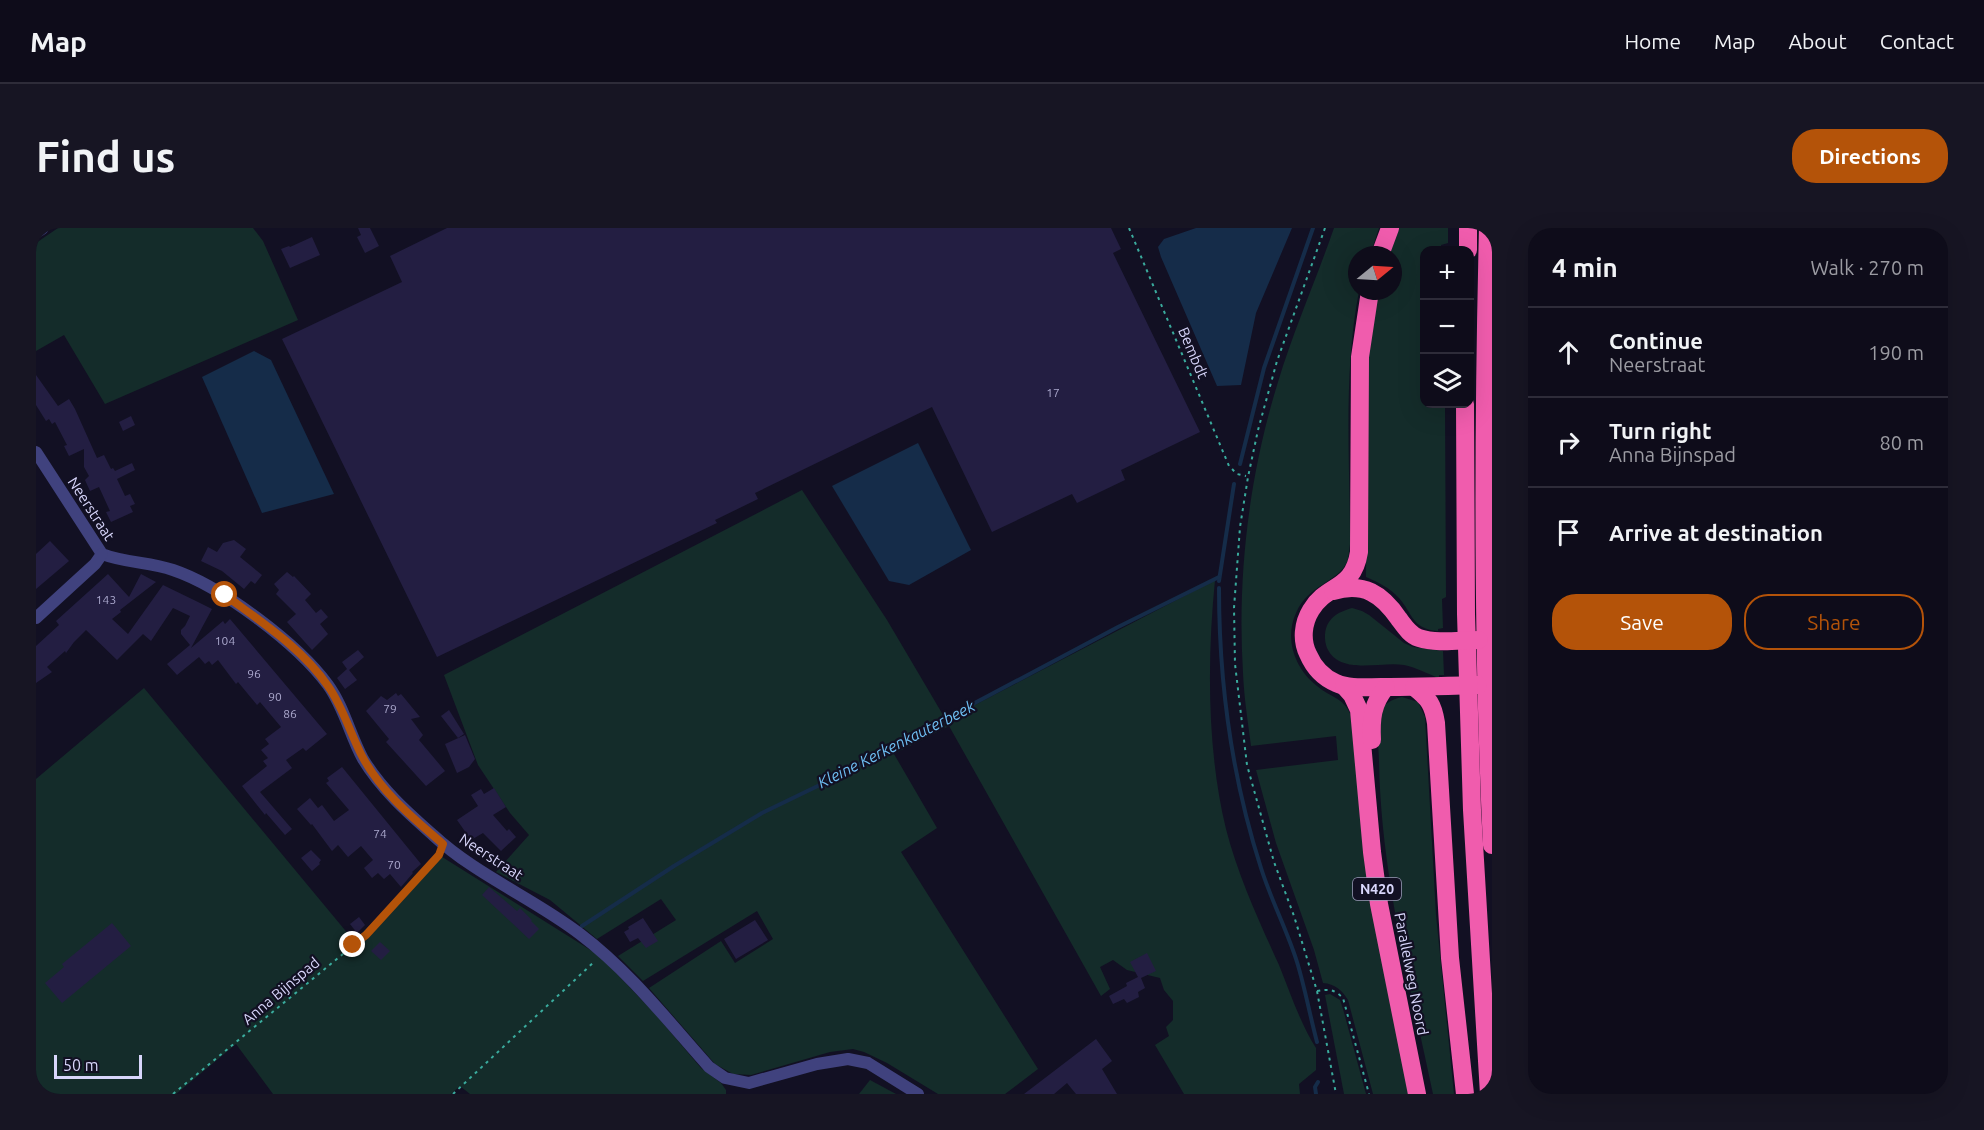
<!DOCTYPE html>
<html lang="en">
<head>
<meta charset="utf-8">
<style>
	body { margin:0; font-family:Ubuntu,sans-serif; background:#171523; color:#f1f3f6 }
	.controls { position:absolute; right:18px; top:18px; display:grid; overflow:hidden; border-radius:12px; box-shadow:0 6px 24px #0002 }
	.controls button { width:54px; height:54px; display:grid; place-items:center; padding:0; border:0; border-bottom:2px solid #2e2c39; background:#0e0c1a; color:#f1f3f6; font:30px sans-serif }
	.compass { position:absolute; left:1312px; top:18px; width:54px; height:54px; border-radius:50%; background:#0e0c1a; box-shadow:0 6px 24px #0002; rotate:72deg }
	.scale { position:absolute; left:18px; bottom:15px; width:88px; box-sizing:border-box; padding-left:6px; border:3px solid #d8d6fb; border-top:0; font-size:16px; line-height:21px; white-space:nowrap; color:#d8d6fb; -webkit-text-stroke:4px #121023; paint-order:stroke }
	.stop { position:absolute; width:18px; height:18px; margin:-14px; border:4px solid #b45309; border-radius:50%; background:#fff }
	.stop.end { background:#b45309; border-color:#fff; box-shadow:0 2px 6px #0008 }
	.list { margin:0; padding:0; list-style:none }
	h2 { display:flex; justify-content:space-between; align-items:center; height:78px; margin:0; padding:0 24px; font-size:26px }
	h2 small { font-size:20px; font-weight:400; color:#9b9ba2 }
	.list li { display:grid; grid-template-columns:39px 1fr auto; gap:18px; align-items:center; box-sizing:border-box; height:90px; padding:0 24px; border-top:2px solid #2e2c39 }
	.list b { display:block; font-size:22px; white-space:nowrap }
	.list p { margin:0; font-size:20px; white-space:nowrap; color:#9b9ba2 }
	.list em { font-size:20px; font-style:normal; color:#9b9ba2 }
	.actions { display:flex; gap:12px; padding:18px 24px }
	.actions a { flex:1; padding:14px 0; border:2px solid #b45309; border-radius:24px; text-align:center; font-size:21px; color:#b45309 }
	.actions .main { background:#b45309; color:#fff }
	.icon { flex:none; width:33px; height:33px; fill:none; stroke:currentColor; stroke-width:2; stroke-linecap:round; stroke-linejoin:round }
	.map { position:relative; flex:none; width:1456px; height:866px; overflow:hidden; border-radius:24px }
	header { display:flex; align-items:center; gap:36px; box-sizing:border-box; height:84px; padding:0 30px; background:#0e0c1a; border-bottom:2px solid #2e2c39 }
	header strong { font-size:28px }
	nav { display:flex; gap:33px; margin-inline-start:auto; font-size:21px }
	.intro { display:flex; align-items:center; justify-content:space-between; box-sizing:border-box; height:144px; padding:0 36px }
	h1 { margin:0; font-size:42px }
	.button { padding:15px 27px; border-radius:24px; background:#b45309; color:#fff; font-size:21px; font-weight:700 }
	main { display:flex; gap:36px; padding:0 36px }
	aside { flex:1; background:#0e0c1a; border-radius:24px; box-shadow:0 6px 24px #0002 }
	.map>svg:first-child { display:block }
	.green { fill:#142c2a }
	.water { fill:#152c49 }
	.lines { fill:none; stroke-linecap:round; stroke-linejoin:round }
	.stream { stroke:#152c49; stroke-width:4 }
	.building { fill:#231e42 }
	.path { stroke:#3aab9d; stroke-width:2; stroke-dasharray:3 4.5; stroke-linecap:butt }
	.minor { stroke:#40427e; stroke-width:12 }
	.highway { stroke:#f05cad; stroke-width:18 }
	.route { stroke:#b45309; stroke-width:8 }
	.labels { text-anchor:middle; stroke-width:4.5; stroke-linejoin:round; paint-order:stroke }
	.number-label { font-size:12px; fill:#aba8cd }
	.shield { fill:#121023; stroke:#9d9bba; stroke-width:1.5 }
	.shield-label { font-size:14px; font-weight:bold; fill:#d8d6fb }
	.street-label { font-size:15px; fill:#d8d6fb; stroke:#121023 }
	.water-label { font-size:16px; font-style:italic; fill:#6ebef2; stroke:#121023 }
</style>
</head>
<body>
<header>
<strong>Map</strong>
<nav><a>Home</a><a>Map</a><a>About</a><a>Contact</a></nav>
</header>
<div class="intro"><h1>Find us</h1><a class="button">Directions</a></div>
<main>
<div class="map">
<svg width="1456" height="866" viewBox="0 0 1456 866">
	<rect width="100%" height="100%" fill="#121023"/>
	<g class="green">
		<path d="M 22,0 L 217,0 L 227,13 L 262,92 L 69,176 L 28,107 L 0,123 L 0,15 Z"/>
		<path d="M 1298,0 L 1343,0 L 1334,27 L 1321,27 L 1321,63 L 1323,63 C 1307,145 1314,232 1314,316 C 1313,321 1313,329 1311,334 C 1302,354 1272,357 1260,385 C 1248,411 1259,441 1281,458 C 1295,470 1306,468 1315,487 L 1376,866 L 1337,866 L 1312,772 C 1306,762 1299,756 1287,755 L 1278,722 L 1240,615 L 1220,542 L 1302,532 L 1300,508 L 1215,518 C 1212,494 1208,470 1207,445 C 1201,348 1213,247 1242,154 C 1258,101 1280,52 1298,0 Z"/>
		<path d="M 1361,0 L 1412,0 L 1412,15 L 1405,17 L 1405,22 L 1388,22 L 1388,176 L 1409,176 L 1410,369 L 1406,371 L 1407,400 L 1402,401 L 1402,403 C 1376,401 1377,386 1363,370 C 1354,360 1342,354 1330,349 L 1331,137 L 1341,63 L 1357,63 L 1357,27 L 1351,27 Z"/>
		<path d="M 766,262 L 851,392 L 910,492 L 1179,352 C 1171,432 1171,523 1190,601 C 1202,648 1223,693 1243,737 C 1254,764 1264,795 1280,820 L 1280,842 L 1263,856 L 1264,866 L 1148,866 L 1119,817 L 1133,808 L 1130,799 L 1137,792 L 1137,773 L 1128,762 L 1124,750 L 1091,742 L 1077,732 L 1064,739 L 1074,761 L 1065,768 L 913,498 L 858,526 L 901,600 L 865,624 L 1002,841 L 969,866 L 902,866 L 851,835 L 828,824 L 817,821 L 794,824 L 715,847 L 697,846 L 679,836 L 613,760 L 685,713 L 699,735 L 737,711 L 721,683 L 607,753 L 582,728 L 640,692 L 625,671 L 561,711 L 514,672 L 460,644 L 493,607 L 474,585 L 442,537 L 408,447 Z"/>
		<path d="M 1316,380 L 1326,383 L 1333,387 L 1368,415 L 1377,419 L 1407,423 L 1408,447 L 1403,447 L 1403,450 C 1392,446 1379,439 1368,437 C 1344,433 1304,448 1291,420 C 1288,412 1288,401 1293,394 C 1299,385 1307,383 1316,380 Z"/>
		<path d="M 108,460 L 318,713 L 403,627 L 564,728 L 620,787 L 665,840 L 685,855 L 690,862 L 690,866 L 434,866 L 424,858 L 415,866 L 237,866 L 200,816 L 140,866 L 0,866 L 0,551 Z"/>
		<path d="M 1366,469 L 1382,474 L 1389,489 L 1400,687 L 1418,866 L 1397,866 C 1374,757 1345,646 1343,534 C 1343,519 1339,498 1344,484 C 1348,475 1357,471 1366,469 Z"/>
		<path d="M 1294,766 L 1304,772 L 1307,781 L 1330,866 L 1308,866 L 1289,767 Z"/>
		<path d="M 834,852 L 860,866 L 823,866 Z"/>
	</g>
	<g class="water">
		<path d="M 1160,0 L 1256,0 L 1220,85 L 1205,157 L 1181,158 L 1125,29 L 1122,19 L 1128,11 Z"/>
		<path d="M 218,123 L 235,132 L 298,266 L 226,285 L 166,149 Z"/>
		<path d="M 882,215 L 935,322 L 873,357 L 853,353 L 796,258 Z"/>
	</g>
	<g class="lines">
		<g class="stream">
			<path d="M 1204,236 L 1228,140 L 1277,0"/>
			<path d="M 1183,353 L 1198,256"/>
			<path d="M 1183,360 C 1183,455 1196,550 1225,640 C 1235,672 1251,702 1261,734 C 1269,760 1274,788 1281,814"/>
			<path d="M 546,698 L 638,638 L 726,585 L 790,554 L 1082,399 L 1183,349"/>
			<path d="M 1280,866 L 1279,859 L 1282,854"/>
		</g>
	</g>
	<g class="building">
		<path d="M 322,0 L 334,0 L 343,18 L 329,25 L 321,9 L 325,7 Z"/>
		<path d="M 411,0 L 1075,0 L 1085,21 L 1077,25 L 1164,204 L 1085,242 L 1089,252 L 1041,275 L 1036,266 L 956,304 L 896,179 L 719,265 L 722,271 L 679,292 L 681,295 L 401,429 L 246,111 L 366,54 L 354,28 Z"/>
		<path d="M 276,9 L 284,27 L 254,40 L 245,21 L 253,18 L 254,19 Z"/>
		<path d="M 0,147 L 22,178 L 33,171 L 39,181 L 61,230 L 68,227 L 75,241 L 77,240 L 79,243 L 96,235 L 99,242 L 81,251 L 89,268 L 94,266 L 99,276 L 94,278 L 97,284 L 75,294 L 70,284 L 74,283 L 63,259 L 54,263 L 49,252 L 53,248 L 48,239 L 48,221 L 33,228 L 28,218 L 31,217 L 19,194 L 16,196 L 13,191 L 10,193 L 0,177 Z"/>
		<path d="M 95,188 L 99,197 L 87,203 L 83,194 Z"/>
		<path d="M 198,312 L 210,321 L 204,329 L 226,347 L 219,356 L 215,353 L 208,361 L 186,343 L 165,333 L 172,319 L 181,324 L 187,315 Z"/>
		<path d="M 14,313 L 33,333 L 0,361 L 0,326 Z"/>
		<path d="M 251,344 L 257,349 L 258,348 L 275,366 L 269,372 L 280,385 L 285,381 L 292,389 L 284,396 L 292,406 L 276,422 L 251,394 L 260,386 L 240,366 L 243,362 L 238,356 Z"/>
		<path d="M 72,346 L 93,369 L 105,346 L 120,354 L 84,382 L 85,384 L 76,391 L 92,406 L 127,357 L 162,374 L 176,381 L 155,420 L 187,393 L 189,396 L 194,391 L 291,506 L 270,523 L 267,520 L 250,532 L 256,540 L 224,564 L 256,601 L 249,607 L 230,585 L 229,587 L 206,558 L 231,538 L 227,533 L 232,530 L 225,522 L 233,516 L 229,511 L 245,499 L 224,474 L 221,477 L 202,454 L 200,456 L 182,432 L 176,437 L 173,433 L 169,436 L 163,429 L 141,447 L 131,436 L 154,417 L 145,406 L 145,402 L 149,398 L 154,388 L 137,380 L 115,413 L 107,406 L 81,432 L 50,402 L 38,414 L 30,425 L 29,423 L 11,439 L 16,444 L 0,455 L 0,418 L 23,397 L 20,393 Z"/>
		<path d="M 322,422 L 328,429 L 313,442 L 321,452 L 309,461 L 301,450 L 311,441 L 306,434 Z"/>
		<path d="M 360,465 L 362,468 L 365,466 L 384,489 L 375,491 L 387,507 L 383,512 L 409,543 L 390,558 L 350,514 L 353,511 L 330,483 L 345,468 L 351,472 Z"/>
		<path d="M 413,482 L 428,506 L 422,510 L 405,488 Z"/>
		<path d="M 429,507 L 439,531 L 433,539 L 421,545 L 409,516 Z"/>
		<path d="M 306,539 L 385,636 L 376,644 L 377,645 L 365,659 L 354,646 L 348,651 L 342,645 L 336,650 L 328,640 L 337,632 L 325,618 L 312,629 L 302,617 L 296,623 L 276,596 L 275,597 L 261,581 L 274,570 L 282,580 L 286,577 L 298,593 L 313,582 L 290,555 L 293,553 L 291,550 Z"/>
		<path d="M 458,560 L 470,579 L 457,587 L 471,603 L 473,601 L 480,609 L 465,623 L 447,605 L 435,612 L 421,592 L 442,578 L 435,567 L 445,561 L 448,566 Z"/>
		<path d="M 275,622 L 285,632 L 283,635 L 284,636 L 276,643 L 265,630 Z"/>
		<path d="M 453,659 L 481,683 L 484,680 L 496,692 L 495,693 L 503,701 L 493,711 L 446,667 Z"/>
		<path d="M 323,689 L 329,697 L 321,705 L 314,696 Z"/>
		<path d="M 607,690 L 622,713 L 610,720 L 602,710 L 594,714 L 588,704 L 593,701 L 592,699 Z"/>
		<path d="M 719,692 L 732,712 L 700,731 L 688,711 Z"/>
		<path d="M 76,695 L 95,718 L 26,775 L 9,755 L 28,739 L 26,736 Z"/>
		<path d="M 344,714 L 354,723 L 345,732 L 335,723 Z"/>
		<path d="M 1111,725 L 1120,743 L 1105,750 L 1109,760 L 1102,764 L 1103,769 L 1091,775 L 1088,771 L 1077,776 L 1073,768 L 1091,758 L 1090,755 L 1102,749 L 1094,734 Z"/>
		<path d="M 1060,811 L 1076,833 L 1066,841 L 1081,866 L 1040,866 L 1031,855 L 1018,866 L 988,866 Z"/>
	</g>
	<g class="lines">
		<g class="path">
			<path d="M 1093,0 L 1193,238 L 1201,246 L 1210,248"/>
			<path d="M 1289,0 L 1241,133 L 1222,202 L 1212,249 L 1204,299 L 1198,380 L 1199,436 L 1211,537 L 1238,634 L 1258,688 L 1281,763 L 1300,866"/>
			<path d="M 1281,763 C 1293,761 1298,761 1307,770 L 1333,866"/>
			<path d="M 137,866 L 330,707 L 402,628"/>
			<path d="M 417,866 L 559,733"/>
		</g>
		<g class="minor">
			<path d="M 0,5 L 7,0"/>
			<path d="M 0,224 L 66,326 C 89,335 114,334 137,342 C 185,358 262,416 292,457 C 308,479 314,507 327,531 C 345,561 371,584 397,607 C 440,647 497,670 544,706 C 593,743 632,793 673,839 L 689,850 L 713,855 L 781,836 L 812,831 L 832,835 L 882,866"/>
			<path d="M 0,390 L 59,336 L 66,326"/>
		</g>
		<g class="highway">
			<path d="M 1452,0 C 1447,205 1446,411 1456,617"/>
			<path d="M 1432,22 L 1432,0"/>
			<path d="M 1344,27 L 1354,0"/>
			<path d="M 1334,63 L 1324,129 L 1323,324 C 1317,363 1291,355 1275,382 C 1267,395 1265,412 1272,426 C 1278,440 1286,449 1300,455 C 1313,461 1330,459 1345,459 C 1377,459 1410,458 1442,457"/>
			<path d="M 1429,176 L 1430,386 L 1436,582 L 1453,866"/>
			<path d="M 1297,363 C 1328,354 1346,366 1363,391 C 1369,399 1374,407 1383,410 C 1401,416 1424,412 1443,412"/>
			<path d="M 1308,458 L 1316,467 L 1323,482 L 1336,624 L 1343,676 L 1381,866"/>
			<path d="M 1378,459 C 1393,471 1397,476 1400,495 L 1414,730 L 1429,866"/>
			<path d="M 1336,512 C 1335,491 1336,476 1350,459"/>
		</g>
	</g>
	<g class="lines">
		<path class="route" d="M 189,367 C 225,394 266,420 292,458 C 307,479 314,505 326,528 C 345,564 377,590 407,616 L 403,627 L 330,707 L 317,717"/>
	</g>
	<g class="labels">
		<g class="number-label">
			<text x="1017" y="169">17</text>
			<text x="70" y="376">143</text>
			<text x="189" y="417">104</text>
			<text x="218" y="450">96</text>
			<text x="239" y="473">90</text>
			<text x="354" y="485">79</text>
			<text x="254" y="490">86</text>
			<text x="344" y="610">74</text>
			<text x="358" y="641">70</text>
		</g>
		<rect class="shield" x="1317" y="650" width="48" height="22" rx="4.5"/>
		<g class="shield-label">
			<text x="1341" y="666">N420</text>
		</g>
		<g class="street-label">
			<text transform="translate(1157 125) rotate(67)" y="5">Bembdt</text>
			<text transform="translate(55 281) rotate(57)" y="5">Neerstraat</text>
			<text transform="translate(455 629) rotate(33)" y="5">Neerstraat</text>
			<text transform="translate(1375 746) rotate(79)" y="5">Parallelweg Noord</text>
			<text transform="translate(245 763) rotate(-40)" y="5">Anna Bijnspad</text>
		</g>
		<g class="water-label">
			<text transform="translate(860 516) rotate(-27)" y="6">Kleine Kerkenkauterbeek</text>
		</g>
	</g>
</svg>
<div class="controls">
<button>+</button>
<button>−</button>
<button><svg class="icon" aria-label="layers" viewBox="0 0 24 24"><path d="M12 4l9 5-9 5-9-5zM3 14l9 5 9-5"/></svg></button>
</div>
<svg class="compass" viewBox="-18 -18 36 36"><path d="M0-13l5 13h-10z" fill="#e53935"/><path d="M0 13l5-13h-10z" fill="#9b9ba2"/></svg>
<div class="scale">50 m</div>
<div class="stop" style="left:189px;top:367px"></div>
<div class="stop end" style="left:317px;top:717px"></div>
</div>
<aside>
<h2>4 min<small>Walk · 270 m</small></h2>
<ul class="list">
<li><svg class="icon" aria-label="ahead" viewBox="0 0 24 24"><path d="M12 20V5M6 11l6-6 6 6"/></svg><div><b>Continue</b><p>Neerstraat</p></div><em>190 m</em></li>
<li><svg class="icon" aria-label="right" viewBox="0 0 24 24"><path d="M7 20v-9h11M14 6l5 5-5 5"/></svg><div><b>Turn right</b><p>Anna Bijnspad</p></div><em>80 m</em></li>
<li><svg class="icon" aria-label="arrive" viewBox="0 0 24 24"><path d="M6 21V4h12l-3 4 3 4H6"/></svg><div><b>Arrive at destination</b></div></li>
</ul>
<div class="actions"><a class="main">Save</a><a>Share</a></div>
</aside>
</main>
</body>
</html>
